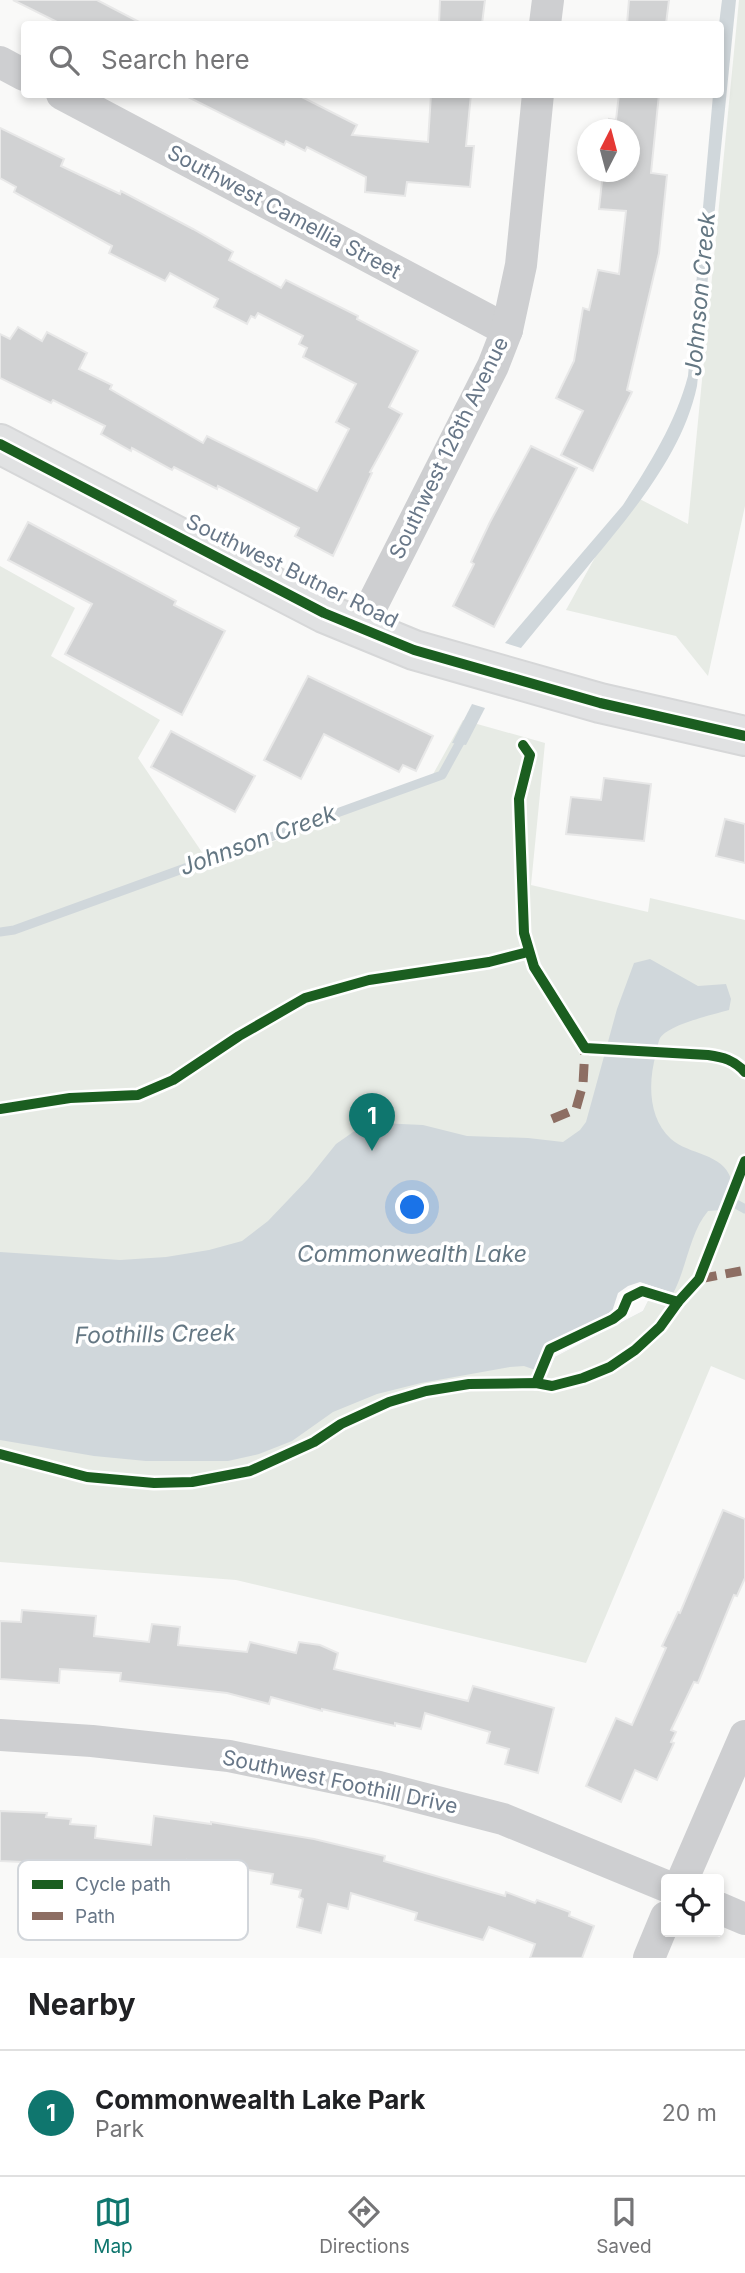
<!DOCTYPE html>
<html lang="en">
<head>
<meta charset="utf-8">
<style>
	body { margin:0; font-family:Inter,sans-serif; background:#f6f6f6; color:#202124 }
	.controls { position:absolute; right:21px; bottom:21px; display:grid; overflow:hidden; border-radius:7px; box-shadow:0 4px 10px #0003 }
	.controls button { width:63px; height:63px; display:grid; place-items:center; padding:0; border:0; border-bottom:2px solid #e0e0e0; background:#fff; color:#202124; font:35px sans-serif }
	.compass { position:absolute; left:577px; top:119px; width:63px; height:63px; border-radius:50%; background:#fff; box-shadow:0 4px 10px #0003; rotate:6deg }
	.you { position:absolute; left:413px; top:1208px; width:24px; height:24px; margin:-18px; border:5px solid #fff; border-radius:50%; background:#1a73e8; box-shadow:0 0 0 10px #1a73e833 }
	.badge { display:grid; place-items:center; width:46px; height:46px; border-radius:50%; background:#0f766e; color:#fff; font-size:23px; font-weight:700 }
	.pin { position:absolute; translate:-50% -58px; filter:drop-shadow(0 2px 4px #0008) }
	.pin::after { content:''; position:absolute; top:37px; width:24px; height:21px; background:inherit; clip-path:polygon(0 0,100% 0,50% 100%) }
	.list { margin:0; padding:0; list-style:none }
	h2 { display:flex; justify-content:space-between; align-items:center; height:91px; margin:0; padding:0 28px; font-size:30px }
	h2 small { font-size:23px; font-weight:400; color:#757577 }
	.list li { display:grid; grid-template-columns:46px 1fr auto; gap:21px; align-items:center; box-sizing:border-box; height:126px; padding:0 28px; border-top:2px solid #e0e0e0 }
	.list b { display:block; font-size:26px; white-space:nowrap }
	.list p { margin:0; font-size:23px; white-space:nowrap; color:#757577 }
	.list em { font-size:23px; font-style:normal; color:#757577 }
	.icon { flex:none; width:38px; height:38px; fill:none; stroke:currentColor; stroke-width:2; stroke-linecap:round; stroke-linejoin:round }
	.map { position:relative; flex:none; width:745px; height:1958px; overflow:hidden }
	.search { position:absolute; background:#fff; box-shadow:0 4px 10px #0003; left:21px; right:21px; top:21px; height:77px; display:flex; align-items:center; gap:18px; box-sizing:border-box; padding:0 24px; border-radius:7px; color:#757577; font-size:26px }
	.sheet { height:217px; background:#fff }
	nav { display:flex; justify-content:space-around; align-items:center; box-sizing:border-box; height:98px; border-top:2px solid #e0e0e0; background:#fff; font-size:19px; color:#757577 }
	nav a { display:grid; justify-items:center; gap:4px }
	nav .on { color:#0f766e }
	.map>svg:first-child { display:block }
	.green { fill:#e7ebe5 }
	.water { fill:#d0d7db }
	.pier { fill:#f9f9f8 }
	.lines { fill:none; stroke-linecap:round; stroke-linejoin:round }
	.stream { stroke:#d0d7db; stroke-width:9 }
	.building { fill:#d1d2d3; stroke:#e8e8e8; stroke-width:2 }
	.secondary-casing { stroke:#d6d7d8; stroke-width:42 }
	.street { stroke:#cecfd1; stroke-width:32 }
	.secondary { stroke:#e1e2e3; stroke-width:38 }
	.quiet { stroke:#8d6e63; stroke-width:9; stroke-dasharray:18 9; stroke-linecap:butt }
	.cycleway-casing { stroke:#fff; stroke-width:15 }
	.cycleway { stroke:#1b5e20; stroke-width:10 }
	.labels { text-anchor:middle; stroke-width:7; stroke-linejoin:round; paint-order:stroke }
	.street-label { font-size:21px; fill:#687788; stroke:#fff }
	.water-label { font-size:23px; font-style:italic; fill:#647783; stroke:#fff }
	.key { fill:#fff; stroke:#d2d6db; stroke-width:2 }
	.key-label { font-size:19px; fill:#687788 }
</style>
</head>
<body>
<div class="map">
<svg width="745" height="1958" viewBox="0 0 745 1958">
	<rect width="100%" height="100%" fill="#f9f9f8"/>
	<g class="green">
		<path d="M 739,0 L 745,0 L 745,506 L 708,676 L 676,636 L 566,610 L 630,494 L 688,524 Z"/>
		<path d="M 0,566 L 75,608 L 51,656 L 160,720 L 138,758 L 212,867 L 432,776 L 463,720 L 545,743 L 531,885 L 648,912 L 650,898 L 745,920 L 745,1380 L 711,1366 L 586,1663 L 236,1580 L 0,1562 Z"/>
	</g>
	<g class="water">
		<path d="M 722,0 L 736,0 L 697,386 C 683,452 635,509 593,560 C 569,589 545,619 521,648 L 505,643 L 623,505 C 649,465 676,422 688,376 L 713,95 L 720,94 L 719,24 Z"/>
		<path d="M 472,704 L 485,708 L 466,745 L 452,743 Z"/>
		<path d="M 650,959 L 698,986 L 726,984 L 731,999 L 729,1010 C 712,1015 670,1024 660,1038 C 658,1042 657,1050 656,1054 C 648,1082 648,1118 671,1139 C 689,1155 723,1153 731,1179 L 721,1210 L 708,1211 C 687,1236 687,1276 666,1305 L 649,1299 L 643,1311 L 555,1357 L 547,1374 L 524,1366 L 510,1367 L 421,1383 L 377,1394 L 333,1412 L 292,1441 L 259,1454 L 228,1461 L 146,1461 L 94,1456 L 0,1440 L 0,1252 L 120,1260 L 166,1257 L 209,1250 L 242,1241 L 268,1221 L 308,1179 L 336,1144 L 356,1130 L 380,1123 L 423,1125 L 467,1136 L 528,1138 L 563,1142 L 580,1130 L 586,1122 L 617,1009 L 634,963 Z"/>
	</g>
	<path class="pier" d="M 640,1282 L 673,1293 L 666,1305 L 649,1299 L 643,1311 L 555,1357 L 547,1374 L 535,1369 L 545,1348 L 611,1315 L 618,1293 L 628,1286 Z"/>
	<g class="lines">
		<g class="stream">
			<path d="M 0,932 L 14,930 L 442,775 L 464,735"/>
			<path d="M 715,1198 L 725,1198 L 745,1209"/>
		</g>
	</g>
	<g class="building">
		<path d="M 13,0 L 97,0 L 143,24 L 61,24 Z"/>
		<path d="M 440,0 L 485,0 L 482,24 L 439,24 Z"/>
		<path d="M 629,0 L 669,0 L 666,24 L 627,24 Z"/>
		<path d="M 182,94 L 296,94 L 357,125 L 352,135 L 428,142 L 431,94 L 471,94 L 466,146 L 474,146 L 470,187 L 407,182 L 405,196 L 365,192 L 366,177 L 307,147 L 305,151 L 286,141 L 284,145 Z"/>
		<path d="M 619,94 L 659,94 L 651,173 L 667,175 L 659,253 L 627,390 L 632,392 L 593,471 L 561,455 L 583,411 L 556,398 L 574,361 L 583,308 L 589,310 L 598,270 L 619,274 L 626,211 L 599,209 L 603,172 L 629,172 L 629,130 L 608,130 L 609,119 L 616,120 Z"/>
		<path d="M 0,128 L 64,159 L 61,166 L 120,194 L 121,191 L 193,229 L 233,252 L 229,260 L 281,288 L 286,280 L 358,316 L 357,319 L 418,351 L 389,407 L 402,414 L 370,472 L 372,473 L 333,556 L 295,536 L 299,528 L 218,486 L 217,489 L 174,467 L 172,470 L 132,448 L 131,451 L 101,434 L 105,426 L 53,400 L 51,403 L 0,378 L 0,334 L 10,339 L 18,327 L 42,341 L 47,332 L 87,353 L 79,369 L 112,385 L 110,389 L 203,443 L 207,436 L 317,491 L 349,429 L 336,422 L 356,384 L 303,357 L 307,348 L 299,344 L 303,336 L 258,313 L 255,318 L 251,316 L 247,324 L 214,307 L 218,299 L 170,273 L 165,281 L 109,253 L 112,246 L 14,192 L 16,187 L 0,178 Z"/>
		<path d="M 531,446 L 577,468 L 494,627 L 453,606 L 474,564 L 471,562 L 490,522 Z"/>
		<path d="M 28,522 L 176,601 L 174,605 L 225,631 L 182,715 L 65,654 L 92,604 L 8,560 Z"/>
		<path d="M 308,676 L 433,736 L 416,771 L 403,765 L 399,772 L 324,734 L 301,779 L 264,760 Z"/>
		<path d="M 171,731 L 255,776 L 235,812 L 151,767 Z"/>
		<path d="M 604,778 L 651,784 L 644,841 L 566,834 L 571,797 L 601,800 Z"/>
		<path d="M 725,819 L 745,824 L 745,863 L 716,856 Z"/>
		<path d="M 723,1510 L 745,1519 L 745,1578 L 737,1596 L 734,1595 L 698,1683 L 694,1682 L 671,1730 L 676,1732 L 671,1742 L 674,1743 L 657,1780 L 635,1770 L 621,1802 L 586,1786 L 616,1718 L 632,1725 L 666,1648 L 662,1646 L 678,1612 L 680,1613 Z"/>
		<path d="M 22,1610 L 96,1616 L 94,1636 L 149,1642 L 152,1624 L 180,1627 L 178,1645 L 247,1652 L 250,1642 L 296,1653 L 299,1642 L 320,1645 L 338,1653 L 334,1669 L 468,1701 L 473,1686 L 554,1708 L 538,1773 L 505,1764 L 509,1749 L 487,1743 L 490,1732 L 425,1713 L 421,1729 L 395,1723 L 395,1726 L 322,1709 L 322,1711 L 271,1697 L 269,1704 L 227,1693 L 120,1681 L 121,1673 L 60,1669 L 59,1683 L 0,1679 L 0,1621 L 21,1622 Z"/>
		<path d="M 0,1811 L 47,1813 L 46,1817 L 71,1819 L 70,1824 L 96,1826 L 95,1838 L 151,1845 L 154,1816 L 211,1824 L 211,1822 L 314,1839 L 385,1856 L 384,1861 L 505,1896 L 506,1892 L 535,1903 L 537,1900 L 570,1912 L 569,1916 L 594,1926 L 582,1958 L 530,1958 L 535,1944 L 489,1927 L 483,1940 L 415,1920 L 417,1913 L 351,1893 L 348,1909 L 328,1904 L 321,1933 L 297,1927 L 303,1899 L 299,1897 L 301,1890 L 271,1884 L 273,1874 L 187,1860 L 184,1888 L 110,1878 L 111,1866 L 0,1861 Z"/>
	</g>
	<g class="lines">
		<g class="secondary-casing">
			<path id="secondary" d="M 0,444 L 324,613 L 414,650 L 600,703 L 745,736"/>
		</g>
		<g class="street">
			<path d="M 545,24 L 548,0"/>
			<path d="M 0,62 L 24,75"/>
			<path d="M 62,94 L 507,330"/>
			<path d="M 360,629 L 493,366 L 507,330 L 521,265 L 538,94"/>
			<path d="M 0,1735 L 92,1741 L 229,1756 L 379,1787 L 503,1819 L 666,1886"/>
			<path d="M 683,1879 L 745,1736"/>
			<path d="M 719,1908 L 745,1919"/>
			<path d="M 649,1958 L 666,1917"/>
		</g>
		<use href="#secondary" class="secondary"/>
		<g class="quiet">
			<path d="M 552,1119 L 576,1109 L 583,1084 L 585,1048"/>
			<path d="M 699,1279 L 741,1271"/>
		</g>
		<g class="cycleway-casing">
			<g id="cycleway">
				<path d="M 0,444 L 324,613 L 414,650 L 600,703 L 745,736"/>
				<path d="M 523,745 L 530,755 L 519,799 L 524,933 L 534,967 L 585,1048 L 708,1055 C 723,1057 734,1060 745,1072"/>
				<path d="M 0,1109 L 70,1098 L 138,1095 L 173,1080 L 239,1036 L 305,998 L 369,980 L 489,962 L 528,952"/>
				<path d="M 536,1383 L 550,1349 L 613,1319 L 622,1312 L 628,1298 L 642,1291 L 678,1302"/>
				<path d="M 0,1454 L 87,1477 L 154,1483 L 192,1482 L 250,1471 L 314,1442 L 341,1424 L 389,1402 L 426,1391 L 469,1384 L 536,1383 L 552,1386 L 583,1378 L 610,1367 L 635,1350 L 660,1327 L 678,1302 L 699,1279 L 745,1161"/>
			</g>
		</g>
		<use href="#cycleway" class="cycleway"/>
	</g>
	<g class="labels">
		<g class="street-label">
			<text transform="translate(284 212) rotate(28)" y="7">Southwest Camellia Street</text>
			<text transform="translate(449 448) rotate(-64)" y="7">Southwest 126th Avenue</text>
			<text transform="translate(292 571) rotate(26)" y="7">Southwest Butner Road</text>
			<text transform="translate(340 1782) rotate(12)" y="7">Southwest Foothill Drive</text>
		</g>
		<g class="water-label">
			<text transform="translate(700 294) rotate(-85)" y="8">Johnson Creek</text>
			<text transform="translate(258 840) rotate(-20)" y="8">Johnson Creek</text>
			<text x="412" y="1262">Commonwealth Lake</text>
			<text transform="translate(155 1334) rotate(-1)" y="8">Foothills Creek</text>
		</g>
	</g>
	<rect x="18" y="1860" width="230" height="80" rx="10" class="key"/>
	<rect x="32" y="1880" width="31" height="9" fill="#1b5e20"/>
	<rect x="32" y="1912" width="31" height="8" fill="#8d6e63"/>
	<g class="key-label">
		<text x="75" y="1891">Cycle path</text>
		<text x="75" y="1923">Path</text>
	</g>
</svg>
<div class="controls">
<button><svg class="icon" aria-label="locate" viewBox="0 0 24 24"><circle cx="12" cy="12" r="6"/><path d="M12 2v4M12 18v4M2 12h4M18 12h4"/></svg></button>
</div>
<svg class="compass" viewBox="-18 -18 36 36"><path d="M0-13l5 13h-10z" fill="#e53935"/><path d="M0 13l5-13h-10z" fill="#757577"/></svg>
<div class="you"></div>
<div class="pin badge" style="left:372px;top:1151px">1</div>
<div class="search"><svg class="icon" aria-label="search" viewBox="0 0 24 24"><circle cx="10" cy="10" r="6"/><path d="M15 15l6 6"/></svg>Search here</div>
</div>
<section class="sheet">
<h2>Nearby<small></small></h2>
<ul class="list">
<li><span class="badge">1</span><div><b>Commonwealth Lake Park</b><p>Park</p></div><em>20 m</em></li>
</ul>
</section>
<nav>
<a class="on"><svg class="icon" aria-label="map" viewBox="0 0 24 24"><path d="M3 6l6-2 6 2 6-2v14l-6 2-6-2-6 2zM9 4v14M15 6v14"/></svg>Map</a>
<a><svg class="icon" aria-label="directions" viewBox="0 0 24 24"><path d="M12 3l9 9-9 9-9-9zM9 14v-3h6M13 9l2 2-2 2"/></svg>Directions</a>
<a><svg class="icon" aria-label="saved" viewBox="0 0 24 24"><path d="M7 4h10v16l-5-4-5 4z"/></svg>Saved</a>
</nav>
</body>
</html>
